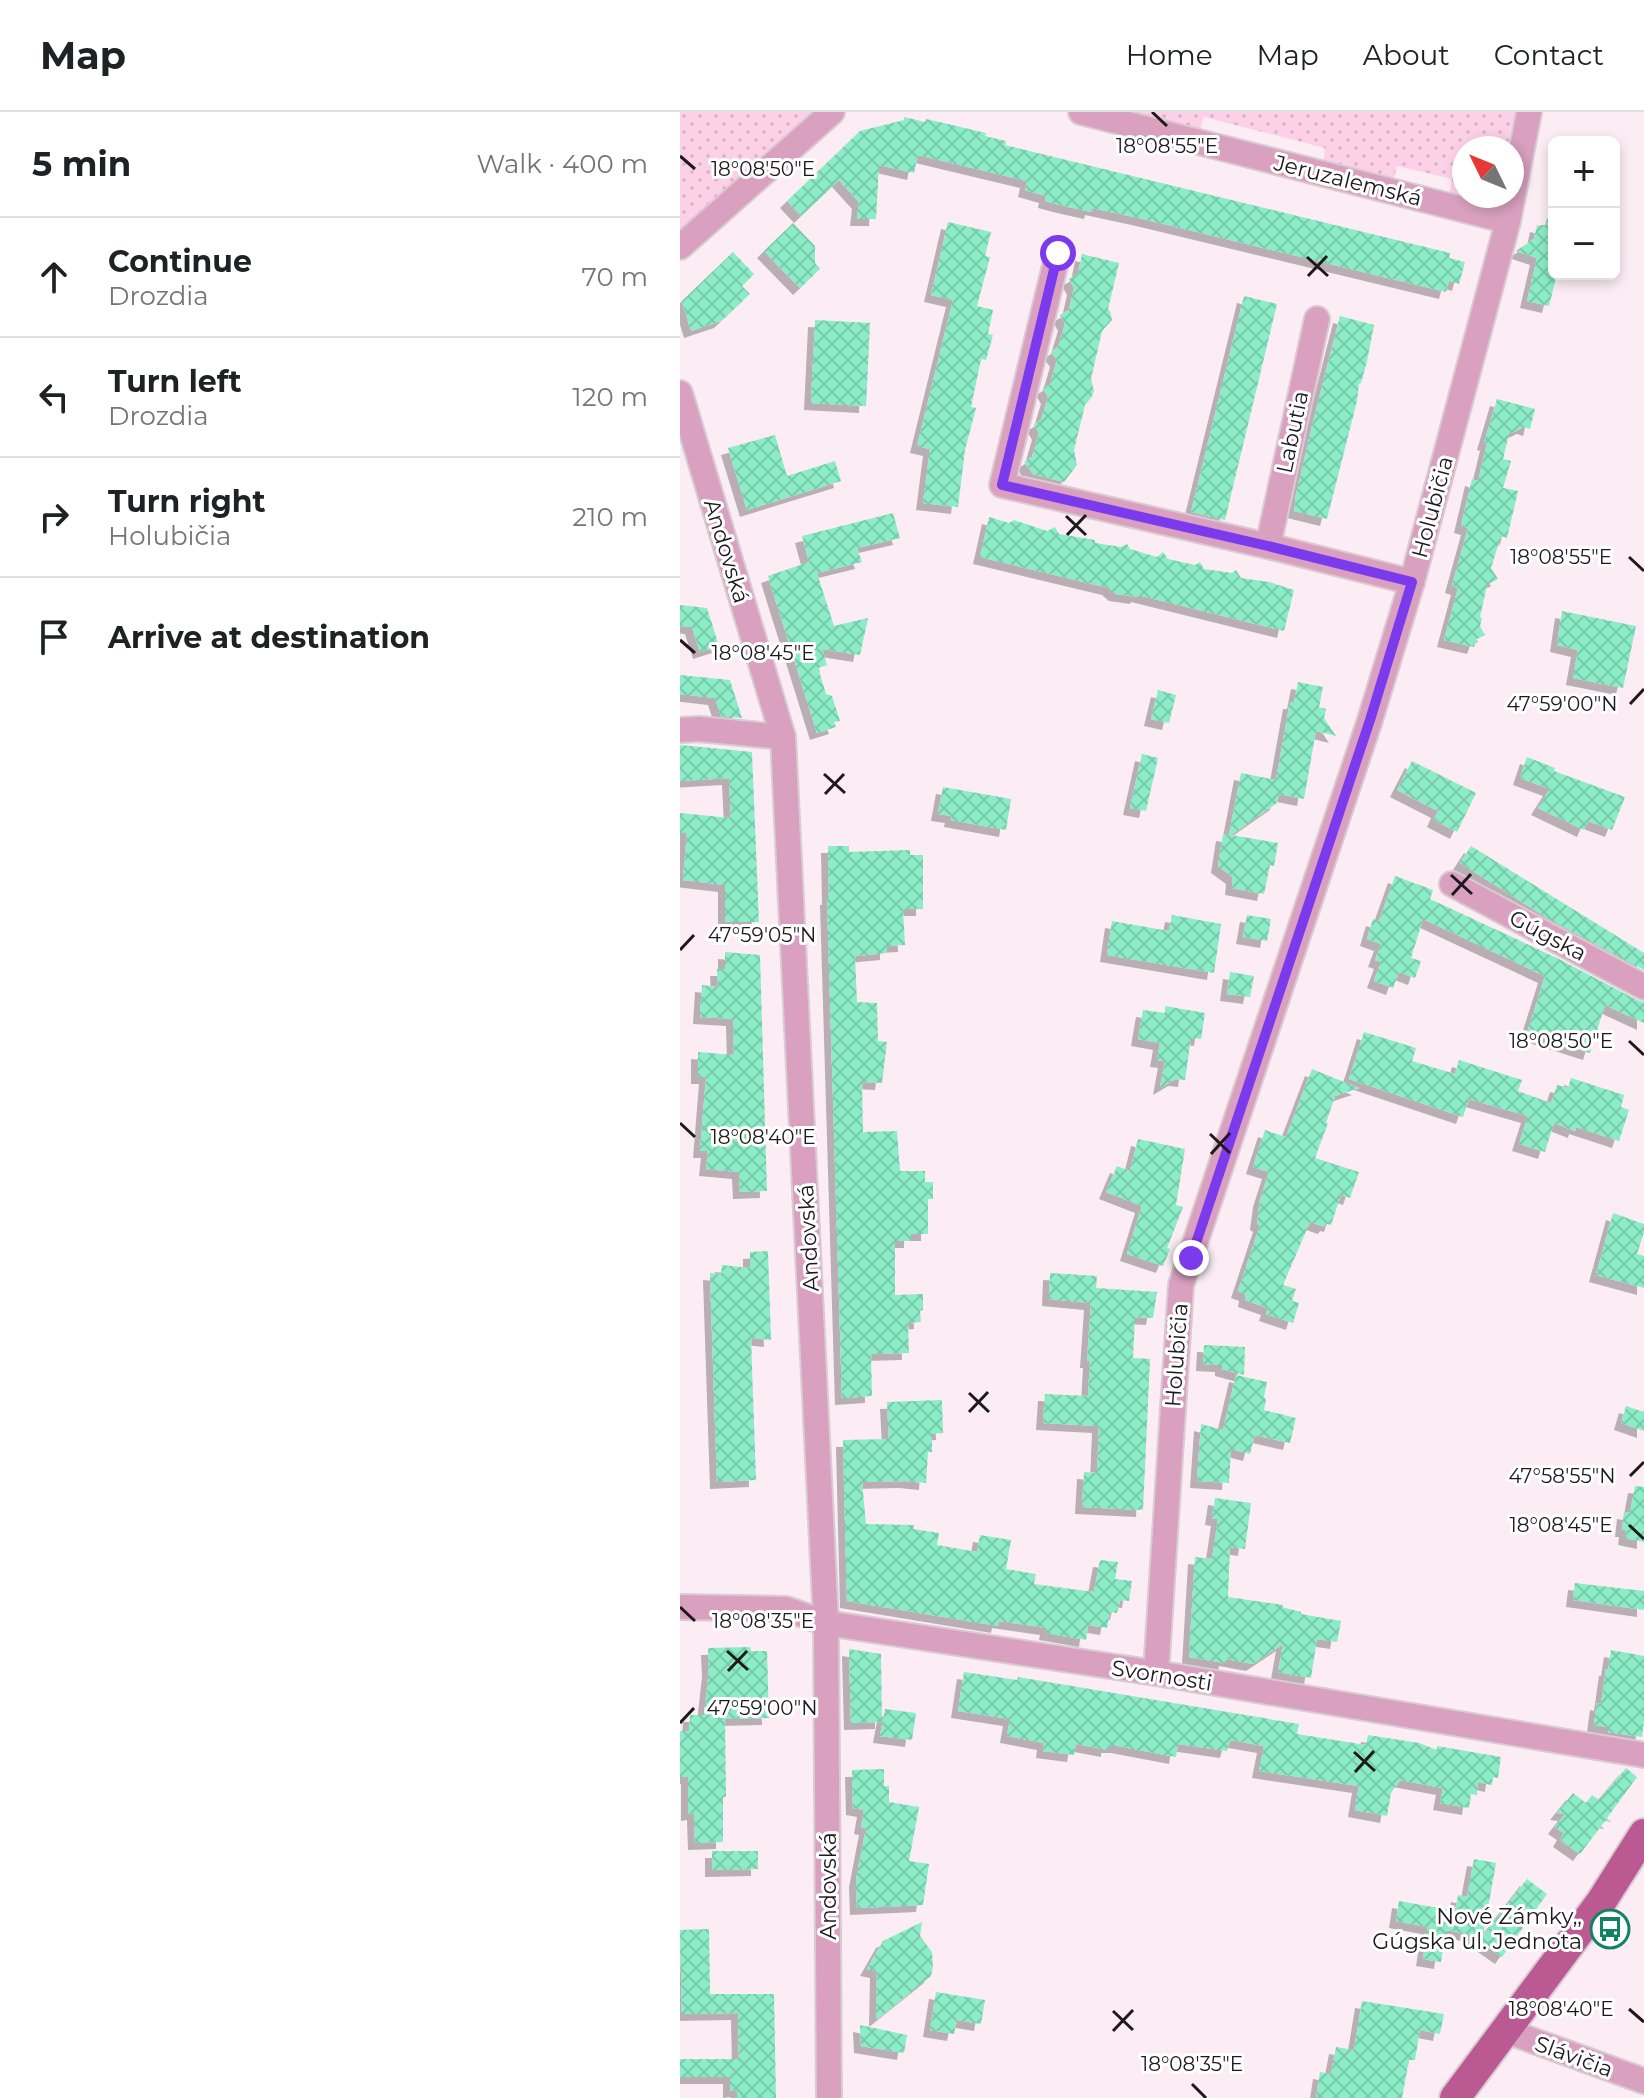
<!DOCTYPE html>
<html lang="en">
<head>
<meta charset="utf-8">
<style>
	body { margin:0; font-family:Montserrat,sans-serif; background:#f2f2f2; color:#202124 }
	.controls { position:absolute; right:24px; top:24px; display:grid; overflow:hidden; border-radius:12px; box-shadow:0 4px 12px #0003 }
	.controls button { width:72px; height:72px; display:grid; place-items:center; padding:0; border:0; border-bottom:2px solid #e0e0e0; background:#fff; color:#202124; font:40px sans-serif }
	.compass { position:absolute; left:772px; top:24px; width:72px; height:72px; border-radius:50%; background:#fff; box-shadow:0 4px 12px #0003; rotate:313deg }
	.stop { position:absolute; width:24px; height:24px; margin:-18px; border:6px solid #7c3aed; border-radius:50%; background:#fff }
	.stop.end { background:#7c3aed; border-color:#fff; box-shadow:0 2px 8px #0008 }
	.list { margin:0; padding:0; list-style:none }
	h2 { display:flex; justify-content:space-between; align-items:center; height:104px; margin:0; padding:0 32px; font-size:34px }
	h2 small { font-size:26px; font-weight:400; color:#757577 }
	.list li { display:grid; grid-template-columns:52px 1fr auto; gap:24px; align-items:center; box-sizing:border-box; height:120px; padding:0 32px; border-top:2px solid #e0e0e0 }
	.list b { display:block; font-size:30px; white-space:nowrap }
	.list p { margin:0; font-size:26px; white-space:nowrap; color:#757577 }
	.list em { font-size:26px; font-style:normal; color:#757577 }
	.icon { flex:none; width:44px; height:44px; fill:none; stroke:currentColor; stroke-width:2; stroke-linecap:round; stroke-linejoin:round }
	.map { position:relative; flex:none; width:964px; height:1986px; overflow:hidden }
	header { display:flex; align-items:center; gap:48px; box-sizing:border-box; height:112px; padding:0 40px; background:#fff; border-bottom:2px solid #e0e0e0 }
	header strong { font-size:38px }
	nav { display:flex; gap:44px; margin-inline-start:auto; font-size:28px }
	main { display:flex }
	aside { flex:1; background:#fff }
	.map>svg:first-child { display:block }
	.grass { fill:url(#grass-dots) }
	.building { fill:url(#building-cross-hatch); filter:url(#shadow) }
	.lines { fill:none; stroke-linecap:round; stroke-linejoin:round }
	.minor-casing { stroke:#d8cbd2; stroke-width:28 }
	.major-casing { stroke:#d8cbd2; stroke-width:34 }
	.minor { stroke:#d9a1bf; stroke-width:24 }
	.major { stroke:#bb5993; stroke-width:30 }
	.route { stroke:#7c3aed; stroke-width:10 }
	.ticks { fill:none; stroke:#1e191c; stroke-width:3 }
	.labels { text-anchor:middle; stroke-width:6; stroke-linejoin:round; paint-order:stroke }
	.street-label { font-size:22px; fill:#1e191c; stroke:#fff }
	.poi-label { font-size:22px; fill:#1e191c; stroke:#fff; text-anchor:end }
	.ticks-label { font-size:20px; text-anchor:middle; fill:#1e191c; stroke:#fff; stroke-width:6; stroke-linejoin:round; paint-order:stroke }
</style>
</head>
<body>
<header>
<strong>Map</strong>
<nav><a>Home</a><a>Map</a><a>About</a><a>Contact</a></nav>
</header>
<main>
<aside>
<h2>5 min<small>Walk · 400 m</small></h2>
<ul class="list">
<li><svg class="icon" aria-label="ahead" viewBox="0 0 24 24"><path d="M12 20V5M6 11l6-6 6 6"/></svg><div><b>Continue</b><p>Drozdia</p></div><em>70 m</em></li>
<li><svg class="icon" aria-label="left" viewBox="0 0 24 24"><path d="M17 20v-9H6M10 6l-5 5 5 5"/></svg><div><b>Turn left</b><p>Drozdia</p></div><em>120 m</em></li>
<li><svg class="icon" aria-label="right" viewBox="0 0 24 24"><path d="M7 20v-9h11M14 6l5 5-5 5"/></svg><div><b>Turn right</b><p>Holubičia</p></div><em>210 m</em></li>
<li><svg class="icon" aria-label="arrive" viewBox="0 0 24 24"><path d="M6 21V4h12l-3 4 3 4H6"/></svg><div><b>Arrive at destination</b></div></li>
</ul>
</aside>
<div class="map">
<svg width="964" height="1986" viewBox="0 0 964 1986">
	<defs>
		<pattern id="grass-dots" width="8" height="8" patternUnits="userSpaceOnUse" patternTransform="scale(2)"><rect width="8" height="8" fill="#fcd1e7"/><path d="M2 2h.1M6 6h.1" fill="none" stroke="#d8b3c6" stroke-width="1.8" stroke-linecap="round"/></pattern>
		<pattern id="building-cross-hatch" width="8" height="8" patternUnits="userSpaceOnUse" patternTransform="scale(2)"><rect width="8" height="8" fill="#8bedc7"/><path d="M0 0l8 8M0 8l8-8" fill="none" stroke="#78cbaa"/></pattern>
		<filter id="shadow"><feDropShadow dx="-7" dy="7" stdDeviation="0" flood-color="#0004"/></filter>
	</defs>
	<rect width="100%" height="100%" fill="#fcedf5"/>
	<g class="grass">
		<path d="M 0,0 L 134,0 L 0,121 Z"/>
		<path d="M 435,0 L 835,0 L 827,36 L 784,36 L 784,84 L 809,84 L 804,89 L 769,82 L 772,67 L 717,54 L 713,70 L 643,52 L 645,36 L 524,5 L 519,21 Z"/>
	</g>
	<g class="building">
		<path d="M 224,5 L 245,10 L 246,7 L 268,12 L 306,21 L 305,24 L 326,29 L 325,33 L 770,141 L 769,146 L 785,150 L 779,172 L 769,169 L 766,180 L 463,107 L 412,96 L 411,100 L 384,94 L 365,89 L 366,84 L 345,78 L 347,69 L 238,43 L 234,61 L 199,53 L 196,107 L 177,107 L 179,90 L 159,68 L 121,104 L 107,89 L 180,19 L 224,8 Z"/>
		<path d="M 867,106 L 874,106 L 874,165 L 876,166 L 869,194 L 847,189 L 857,146 L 836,139 L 854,127 L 857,113 L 865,115 Z"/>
		<path d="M 268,110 L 311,120 L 305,144 L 310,145 L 297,194 L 313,198 L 308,222 L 313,223 L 306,248 L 301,247 L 291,295 L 296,296 L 285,338 L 278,395 L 243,391 L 250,337 L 237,334 L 273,188 L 251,183 Z"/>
		<path d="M 113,111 L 135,134 L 135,151 L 140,157 L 120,176 L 84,139 Z"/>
		<path d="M 53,140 L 74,162 L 62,174 L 70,182 L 41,209 L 11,219 L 2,189 Z"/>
		<path d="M 402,142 L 439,151 L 428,197 L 430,199 L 432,208 L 422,219 L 411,267 L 414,279 L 411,286 L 405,293 L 394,338 L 397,353 L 384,370 L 353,362 L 344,350 L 352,345 L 359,321 L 354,312 L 361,308 L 368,285 L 363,276 L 370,272 L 377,248 L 371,240 L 378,235 L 385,212 L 380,203 L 389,198 L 394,176 L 389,167 L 398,162 Z"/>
		<path d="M 564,184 L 597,192 L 545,408 L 511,400 Z"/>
		<path d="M 660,204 L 694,213 L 687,249 L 681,271 L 679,272 L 677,289 L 647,407 L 614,399 L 616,387 L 615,387 L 632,314 Z"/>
		<path d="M 135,208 L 190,211 L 186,294 L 131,291 Z"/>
		<path d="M 817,287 L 855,297 L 850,317 L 844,315 L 829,322 L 823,347 L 831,349 L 823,376 L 838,379 L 827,426 L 821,424 L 811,456 L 818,467 L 807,473 L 800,505 L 802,506 L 800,514 L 805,523 L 797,527 L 794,535 L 764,528 L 778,476 L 772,474 L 788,416 L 781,414 L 792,367 L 798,369 L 807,332 L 804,331 Z"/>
		<path d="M 95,323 L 107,364 L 155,349 L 161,369 L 67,398 L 48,336 Z"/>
		<path d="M 213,401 L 220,426 L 177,436 L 182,450 L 137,461 L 154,514 L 188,506 L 180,543 L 142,537 L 147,553 L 138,556 L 146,582 L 152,584 L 160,609 L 154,610 L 156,615 L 137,621 L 88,464 L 129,450 L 122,424 Z"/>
		<path d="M 309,405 L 329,411 L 334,408 L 367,419 L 375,415 L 379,422 L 415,428 L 415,431 L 441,435 L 447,432 L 450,437 L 477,445 L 483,440 L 488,447 L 515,453 L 520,450 L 524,457 L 552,461 L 556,458 L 561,466 L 589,470 L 614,478 L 604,519 L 458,483 L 457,485 L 436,482 L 429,476 L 300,445 Z"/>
		<path d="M 0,493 L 27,496 L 39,534 L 20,540 L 12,515 L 0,514 Z"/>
		<path d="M 882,499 L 956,514 L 943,576 L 893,566 L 898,538 L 877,533 Z"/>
		<path d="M 0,563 L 50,568 L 62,606 L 41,604 L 35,586 L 0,582 Z"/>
		<path d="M 618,570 L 643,575 L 639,595 L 646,597 L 644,606 L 656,624 L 636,619 L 624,687 L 599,682 L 597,691 L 551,723 L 598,731 L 594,754 L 590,753 L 584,782 L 552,776 L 553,765 L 538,754 L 543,722 L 549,723 L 561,661 L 596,668 L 610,590 L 614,590 Z"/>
		<path d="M 478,578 L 496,583 L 489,611 L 471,607 Z"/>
		<path d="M 0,633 L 72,640 L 79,810 L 45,810 L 45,773 L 3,768 L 7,721 L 0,721 L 0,701 L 51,706 L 49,666 L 0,669 Z"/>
		<path d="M 462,642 L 478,646 L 466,699 L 450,696 Z"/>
		<path d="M 847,645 L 875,656 L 874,659 L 945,685 L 932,718 L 908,709 L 904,718 L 858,696 L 870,677 L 840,666 Z"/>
		<path d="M 732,649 L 796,681 L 777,720 L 754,708 L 758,699 L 717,678 Z"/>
		<path d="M 263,675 L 331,687 L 326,718 L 271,708 L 272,704 L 258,702 Z"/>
		<path d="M 148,734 L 169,734 L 169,740 L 230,738 L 230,743 L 243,743 L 243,797 L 223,797 L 225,833 L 207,834 L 207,841 L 175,844 L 177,890 L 197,891 L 198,929 L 207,930 L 202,971 L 182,970 L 183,1020 L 217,1019 L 220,1059 L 245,1059 L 245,1070 L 253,1070 L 253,1087 L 248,1087 L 248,1122 L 231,1122 L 231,1129 L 215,1129 L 215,1183 L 243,1182 L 243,1198 L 240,1199 L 241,1210 L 228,1211 L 229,1241 L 191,1242 L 192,1284 L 162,1286 L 147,786 L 149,786 Z"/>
		<path d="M 791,734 L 964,841 L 964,858 L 869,807 L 780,751 Z"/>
		<path d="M 715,764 L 753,778 L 750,787 L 877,846 L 957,888 L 964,890 L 964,911 L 925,893 L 910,941 L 847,921 L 865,864 L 743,807 L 731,846 L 741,849 L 735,866 L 719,860 L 713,876 L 694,869 L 701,850 L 695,848 L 701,832 L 687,827 L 693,807 L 699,809 Z"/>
		<path d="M 492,803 L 541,812 L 534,861 L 427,843 L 432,809 L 489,819 Z"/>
		<path d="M 567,803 L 591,807 L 587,829 L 563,825 Z"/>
		<path d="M 45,840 L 80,843 L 87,1079 L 60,1080 L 59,1060 L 26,1057 L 28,1039 L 20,1039 L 26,965 L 18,965 L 18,940 L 54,943 L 53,907 L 20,905 L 22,873 L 38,875 L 37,857 L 45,857 Z"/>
		<path d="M 550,860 L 574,864 L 570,885 L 547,882 Z"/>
		<path d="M 485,894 L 525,901 L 521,927 L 511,926 L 505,968 L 495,967 L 480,976 L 485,949 L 477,948 L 480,931 L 458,927 L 463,898 L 485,901 Z"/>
		<path d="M 684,920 L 736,936 L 732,949 L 775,962 L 779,948 L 842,968 L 838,979 L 871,991 L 877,973 L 888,976 L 891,966 L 944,983 L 941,995 L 949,998 L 939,1029 L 896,1015 L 895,1019 L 874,1011 L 865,1040 L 839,1032 L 848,1004 L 789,987 L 783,1005 L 669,967 Z"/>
		<path d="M 632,957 L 679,976 L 655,984 L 646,1011 L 648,1011 L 635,1046 L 679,1060 L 670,1086 L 661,1083 L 651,1113 L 647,1112 L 645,1115 L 630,1110 L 603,1173 L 616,1177 L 612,1189 L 619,1191 L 613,1211 L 586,1202 L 588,1196 L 565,1188 L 566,1182 L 558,1179 L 580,1113 L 577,1111 L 580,1088 L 589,1060 L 573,1055 L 585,1018 L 606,1025 Z"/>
		<path d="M 458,1027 L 505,1037 L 496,1093 L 503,1095 L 487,1136 L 490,1137 L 483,1154 L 447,1142 L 462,1094 L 426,1080 L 437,1054 L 450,1059 Z"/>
		<path d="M 933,1101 L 964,1112 L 964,1120 L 957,1142 L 964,1144 L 964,1176 L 916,1163 Z"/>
		<path d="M 88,1139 L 91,1228 L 71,1226 L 76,1368 L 37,1370 L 30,1161 L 41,1162 L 42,1153 L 70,1156 L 70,1140 Z"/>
		<path d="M 370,1161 L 417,1164 L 416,1176 L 477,1180 L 473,1206 L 455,1205 L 453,1246 L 470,1247 L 463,1398 L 402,1395 L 404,1360 L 417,1361 L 419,1314 L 363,1311 L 365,1282 L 408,1284 L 410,1249 L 407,1249 L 411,1191 L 369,1187 Z"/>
		<path d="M 524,1233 L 565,1235 L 564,1263 L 542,1257 L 542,1253 L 523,1252 Z"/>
		<path d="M 556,1263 L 587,1270 L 584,1285 L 586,1288 L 584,1298 L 616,1306 L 610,1331 L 575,1323 L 570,1342 L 551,1337 L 549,1371 L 517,1369 L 521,1312 L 543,1318 Z"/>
		<path d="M 262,1288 L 263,1321 L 252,1322 L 252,1340 L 248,1340 L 246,1371 L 226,1369 L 182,1370 L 186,1412 L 234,1413 L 233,1417 L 259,1421 L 257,1433 L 297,1440 L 300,1423 L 331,1428 L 326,1457 L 356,1462 L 354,1472 L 414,1480 L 420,1448 L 438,1450 L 435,1467 L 452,1469 L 449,1489 L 440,1488 L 437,1501 L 430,1500 L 427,1516 L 408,1513 L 406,1528 L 366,1521 L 367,1516 L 319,1509 L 318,1514 L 167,1489 L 163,1328 L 209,1327 L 207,1290 Z"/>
		<path d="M 946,1294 L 964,1300 L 964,1319 L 941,1311 Z"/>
		<path d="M 955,1374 L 964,1375 L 964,1430 L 945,1426 L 946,1418 L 942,1418 L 944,1400 L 950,1401 Z"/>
		<path d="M 535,1386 L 571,1391 L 565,1437 L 550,1435 L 548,1485 L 603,1493 L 602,1495 L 621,1500 L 621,1502 L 661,1509 L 657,1530 L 637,1527 L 631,1566 L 598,1560 L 603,1532 L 573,1552 L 546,1547 L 545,1551 L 509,1545 L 515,1445 L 532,1447 L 538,1407 L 532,1406 Z"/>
		<path d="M 895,1471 L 964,1479 L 964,1498 L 893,1488 Z"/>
		<path d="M 70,1535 L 71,1539 L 87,1539 L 89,1606 L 45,1607 L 46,1685 L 43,1685 L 43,1730 L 15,1731 L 14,1701 L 8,1702 L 8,1665 L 0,1665 L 0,1619 L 9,1619 L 10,1603 L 24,1603 L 29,1558 L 28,1536 Z"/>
		<path d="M 169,1537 L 201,1542 L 202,1610 L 171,1611 Z"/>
		<path d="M 931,1538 L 964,1544 L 964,1608 L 962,1625 L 928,1620 L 928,1615 L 914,1613 L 917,1591 L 921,1592 L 926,1557 L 928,1557 Z"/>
		<path d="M 284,1560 L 337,1568 L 338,1565 L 619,1612 L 617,1622 L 686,1633 L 688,1623 L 739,1631 L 757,1638 L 757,1634 L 821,1645 L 818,1666 L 813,1665 L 812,1673 L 798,1670 L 797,1683 L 791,1682 L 789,1696 L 760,1691 L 763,1676 L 720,1668 L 711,1681 L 707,1704 L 675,1698 L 679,1674 L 579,1659 L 584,1634 L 550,1628 L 547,1639 L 498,1632 L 496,1645 L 438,1634 L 428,1634 L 428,1638 L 396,1632 L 394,1643 L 363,1639 L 364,1631 L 327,1624 L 330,1607 L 278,1599 Z"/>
		<path d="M 205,1597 L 236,1601 L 232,1628 L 200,1624 Z"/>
		<path d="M 946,1656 L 957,1665 L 927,1706 L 931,1710 L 925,1709 L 900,1742 L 880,1728 L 884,1721 L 875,1715 L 885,1702 L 877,1701 L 893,1681 L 906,1691 L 912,1683 L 919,1688 Z"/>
		<path d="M 204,1657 L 204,1674 L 209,1674 L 209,1690 L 239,1695 L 229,1749 L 249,1752 L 243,1793 L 177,1796 L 176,1768 L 186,1716 L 181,1715 L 184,1698 L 173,1696 L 172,1658 Z"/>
		<path d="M 32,1739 L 78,1739 L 78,1757 L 32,1758 Z"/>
		<path d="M 794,1747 L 816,1751 L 803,1824 L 847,1767 L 867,1782 L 822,1845 L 789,1822 L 766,1818 L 761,1850 L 743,1847 L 748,1815 L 716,1809 L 719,1789 L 775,1799 L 778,1783 L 787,1785 Z"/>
		<path d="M 242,1810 L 240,1824 L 252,1840 L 253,1854 L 251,1864 L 196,1908 L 197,1859 L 187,1857 L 203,1829 Z"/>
		<path d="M 29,1817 L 30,1882 L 94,1882 L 96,1986 L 57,1986 L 57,1978 L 50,1979 L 50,1965 L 0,1965 L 0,1947 L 59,1947 L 58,1901 L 2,1902 L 0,1818 Z"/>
		<path d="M 256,1880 L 305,1888 L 301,1912 L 277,1908 L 274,1922 L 250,1918 Z"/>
		<path d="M 682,1889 L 764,1902 L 760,1922 L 740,1918 L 735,1948 L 729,1948 L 722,1986 L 636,1986 L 640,1960 L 651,1962 L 656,1935 L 674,1938 Z"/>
		<path d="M 180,1913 L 227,1923 L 224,1941 L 181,1934 Z"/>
	</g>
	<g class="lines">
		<g class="minor-casing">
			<g id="minor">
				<path d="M 401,0 L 828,109"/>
				<path d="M 0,135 L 152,0"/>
				<path d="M 378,141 L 322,373 L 588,434 L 732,470"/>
				<path d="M 0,281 L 103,625 L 146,1511 L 149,1986"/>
				<path d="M 588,434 L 637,207"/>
				<path d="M 0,618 L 19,617 L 103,625"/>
				<path d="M 772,772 L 964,875"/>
				<path d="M 0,1495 L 106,1497 L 146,1511 L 476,1561 L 964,1643"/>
				<path d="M 476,1561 L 501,1173 L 690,608 L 732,470 L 828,109 L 849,0"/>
				<path d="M 824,1918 L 964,1969"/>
			</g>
		</g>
		<g class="major-casing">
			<path id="major" d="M 775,1986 L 921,1790 L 964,1722"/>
		</g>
		<use href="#minor" class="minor"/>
		<use href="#major" class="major"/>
	</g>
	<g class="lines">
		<path class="route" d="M 378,141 L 322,373 L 588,434 L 732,470 L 690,608 L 511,1146"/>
	</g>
	<path class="ticks" d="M 472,0 L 487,14M 0,44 L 15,57M 627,145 L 648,164M 628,164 L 647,144M 386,404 L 406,423M 387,423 L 406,403M 949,445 L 964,459M 0,528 L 15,541M 950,592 L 964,577M 144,662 L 165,681M 145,682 L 164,662M 771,763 L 792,782M 772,783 L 791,762M 0,838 L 14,823M 949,929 L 964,943M 0,1011 L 15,1025M 530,1022 L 550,1041M 531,1042 L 550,1021M 289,1281 L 309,1300M 289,1300 L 308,1280M 950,1364 L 964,1350M 949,1413 L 964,1427M 0,1495 L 15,1509M 47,1539 L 68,1558M 48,1559 L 67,1539M 0,1611 L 14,1596M 674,1640 L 695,1659M 675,1660 L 694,1639M 949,1897 L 964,1910M 433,1899 L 453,1918M 433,1919 L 453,1898M 512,1972 L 526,1986"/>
	<defs>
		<g id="bus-ring" transform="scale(2)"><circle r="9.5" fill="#fff" stroke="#108362" stroke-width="1.5"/><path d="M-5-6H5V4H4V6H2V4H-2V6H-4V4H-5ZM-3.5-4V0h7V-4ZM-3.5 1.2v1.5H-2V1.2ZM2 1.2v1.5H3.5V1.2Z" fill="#108362"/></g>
	</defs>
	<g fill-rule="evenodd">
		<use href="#bus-ring" x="930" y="1817"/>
	</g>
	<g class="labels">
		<g class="street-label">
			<text transform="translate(668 68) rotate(14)" y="8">Jeruzalemská</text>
			<text transform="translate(612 320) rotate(-78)" y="8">Labutia</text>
			<text transform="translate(752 395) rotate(-75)" y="8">Holubičia</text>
			<text transform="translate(47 439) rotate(73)" y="8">Andovská</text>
			<text transform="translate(868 823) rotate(28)" y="8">Gúgska</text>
			<text transform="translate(128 1126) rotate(-93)" y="8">Andovská</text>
			<text transform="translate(496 1243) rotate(-86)" y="8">Holubičia</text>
			<text transform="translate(482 1563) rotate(9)" y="8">Svornosti</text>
			<text transform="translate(148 1774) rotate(-90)" y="8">Andovská</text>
			<text transform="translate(894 1944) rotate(20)" y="8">Slávičia</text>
		</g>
		<g class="poi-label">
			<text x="902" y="1812">Nové Zámky,,<tspan x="902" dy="25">Gúgska ul. Jednota</tspan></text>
		</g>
	</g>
	<g class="ticks-label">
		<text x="487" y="41">18°08'55"E</text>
		<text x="83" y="64">18°08'50"E</text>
		<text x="881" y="452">18°08'55"E</text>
		<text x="83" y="548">18°08'45"E</text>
		<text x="882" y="599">47°59'00"N</text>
		<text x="82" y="830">47°59'05"N</text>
		<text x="881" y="936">18°08'50"E</text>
		<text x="83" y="1032">18°08'40"E</text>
		<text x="882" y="1371">47°58'55"N</text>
		<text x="881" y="1420">18°08'45"E</text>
		<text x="83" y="1516">18°08'35"E</text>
		<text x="82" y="1603">47°59'00"N</text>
		<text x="881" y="1904">18°08'40"E</text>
		<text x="512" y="1959">18°08'35"E</text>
	</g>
</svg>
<div class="controls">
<button>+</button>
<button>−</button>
</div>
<svg class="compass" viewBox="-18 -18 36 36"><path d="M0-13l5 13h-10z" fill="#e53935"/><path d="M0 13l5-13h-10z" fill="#757577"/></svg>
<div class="stop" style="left:378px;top:141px"></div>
<div class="stop end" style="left:511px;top:1146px"></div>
</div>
</main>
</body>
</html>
